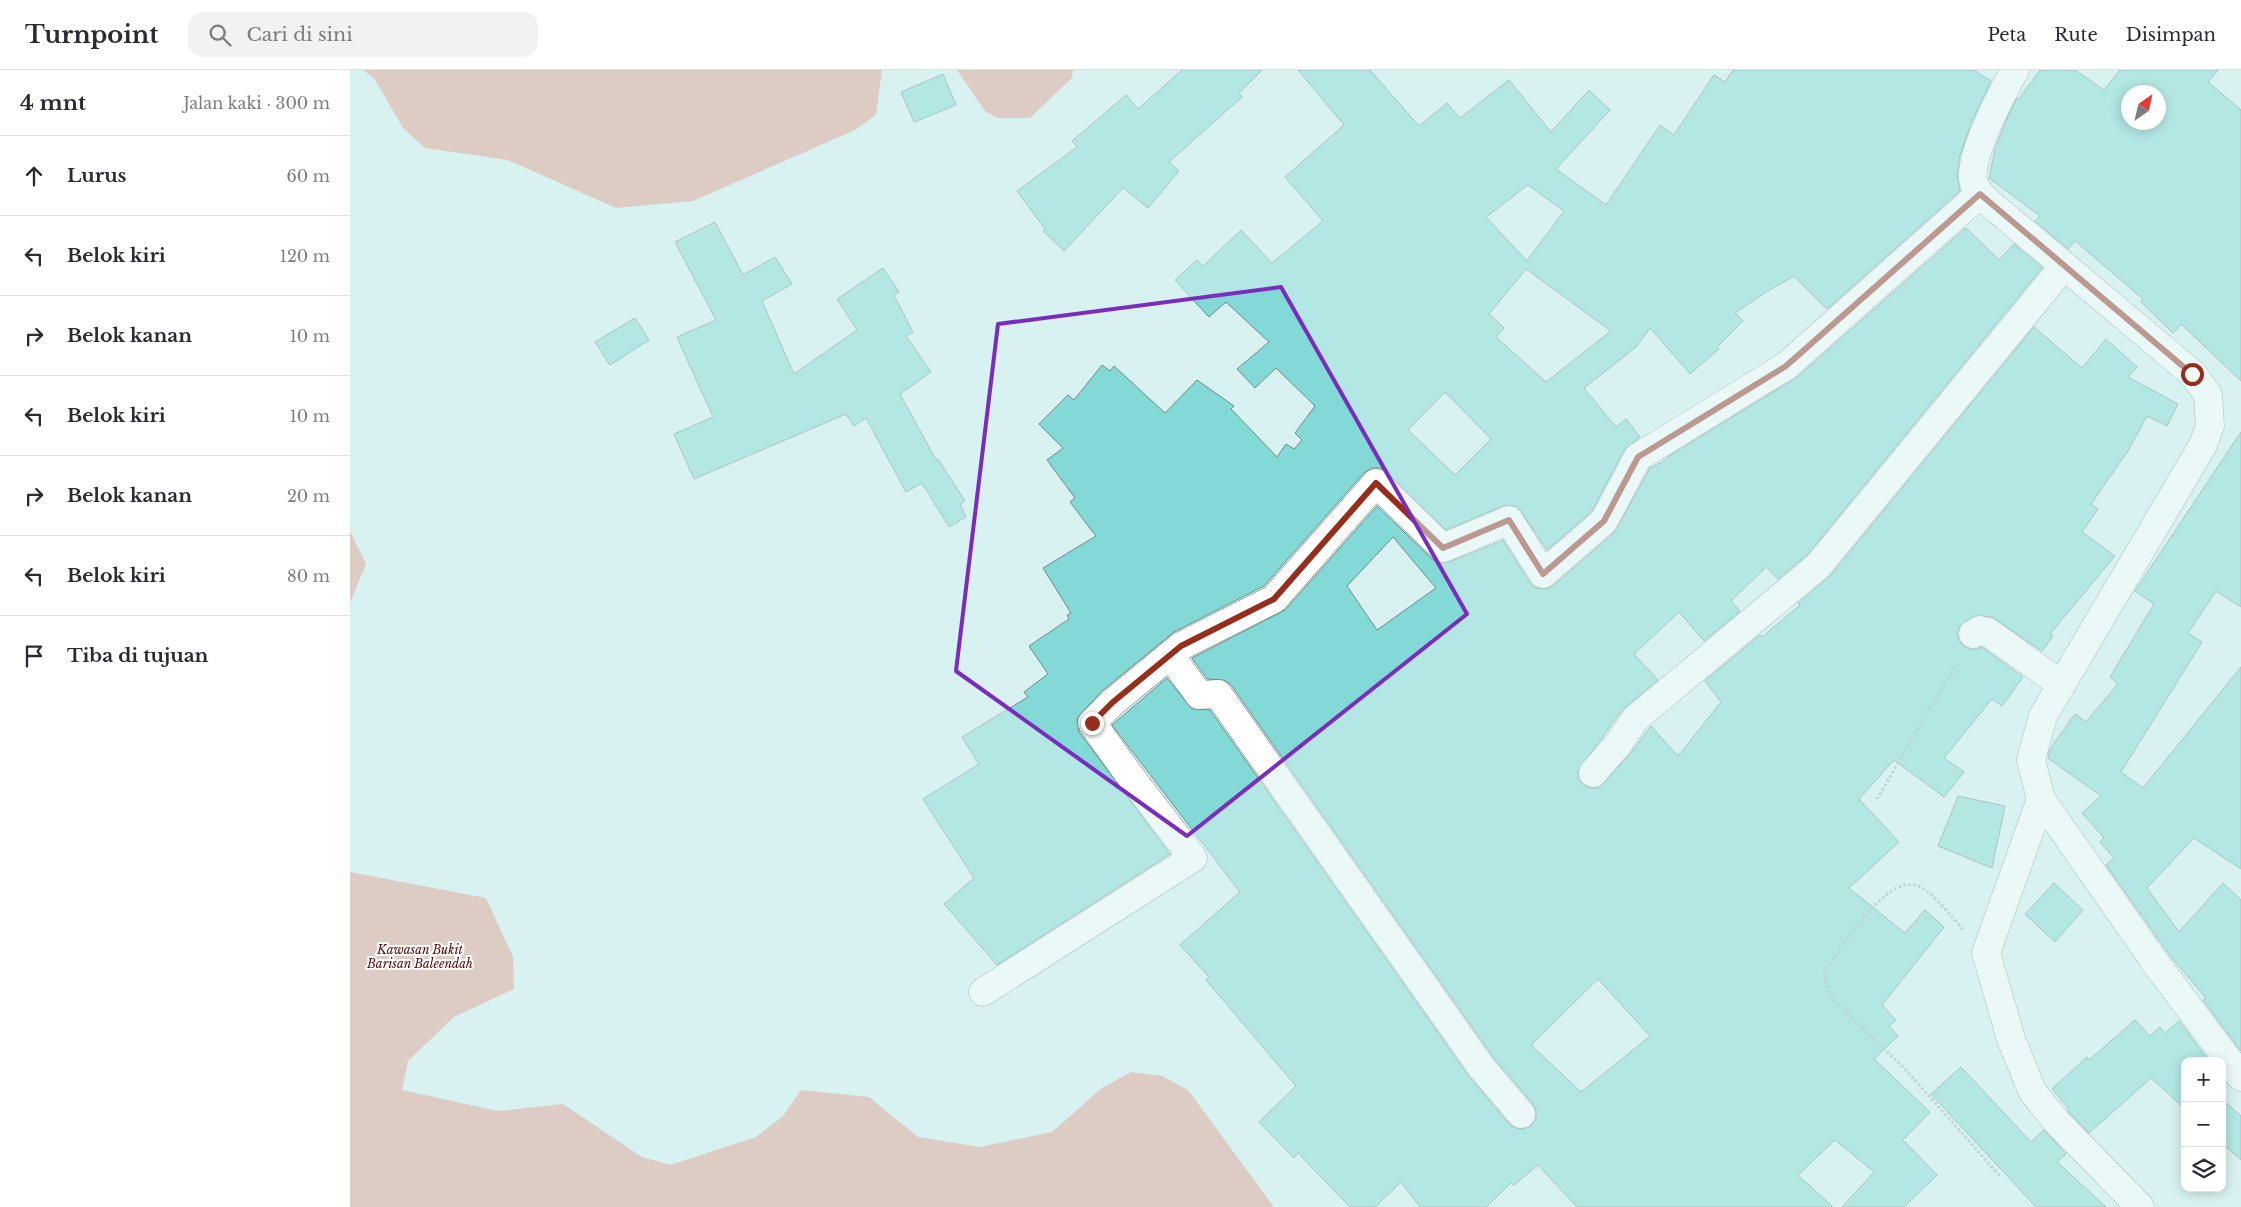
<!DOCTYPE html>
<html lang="id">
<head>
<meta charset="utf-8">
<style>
	body { margin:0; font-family:"Libre Baskerville",serif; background:#f2f2f3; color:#2b2b33 }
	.controls { position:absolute; right:15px; bottom:15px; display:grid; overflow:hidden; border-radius:10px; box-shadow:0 2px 12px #0003 }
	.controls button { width:45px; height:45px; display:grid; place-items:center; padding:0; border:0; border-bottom:1px solid #e1e1e2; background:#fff; color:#2b2b33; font:25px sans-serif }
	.compass { position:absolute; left:1771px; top:15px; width:45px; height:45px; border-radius:50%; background:#fff; box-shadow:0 2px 12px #0003; rotate:34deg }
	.stop { position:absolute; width:15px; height:15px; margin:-11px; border:4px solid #972d1b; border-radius:50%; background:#fff }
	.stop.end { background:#972d1b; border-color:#fff; box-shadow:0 1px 5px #0008 }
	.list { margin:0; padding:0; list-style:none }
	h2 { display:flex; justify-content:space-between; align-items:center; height:65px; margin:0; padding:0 20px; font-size:21px }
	h2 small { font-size:16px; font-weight:400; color:#7c7c81 }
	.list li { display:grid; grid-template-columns:32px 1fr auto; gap:15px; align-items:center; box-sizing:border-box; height:80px; padding:0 20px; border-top:1px solid #e1e1e2 }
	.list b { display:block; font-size:19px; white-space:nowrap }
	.list em { font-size:16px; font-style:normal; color:#7c7c81 }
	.icon { flex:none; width:28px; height:28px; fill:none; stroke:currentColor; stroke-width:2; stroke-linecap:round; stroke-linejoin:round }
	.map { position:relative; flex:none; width:1891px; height:1137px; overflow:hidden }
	header { display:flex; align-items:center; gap:30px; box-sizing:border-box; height:70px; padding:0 25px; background:#fff; border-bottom:1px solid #e1e1e2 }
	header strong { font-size:24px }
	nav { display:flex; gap:28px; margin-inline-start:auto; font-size:18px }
	.search { width:350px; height:45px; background:#f2f2f3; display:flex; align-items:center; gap:12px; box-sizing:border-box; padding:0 18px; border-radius:15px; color:#7c7c81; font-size:19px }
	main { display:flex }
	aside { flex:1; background:#fff }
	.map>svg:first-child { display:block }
	.forest { fill:#e09d8f }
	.building { fill:#83d9d6; stroke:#738b8a; fill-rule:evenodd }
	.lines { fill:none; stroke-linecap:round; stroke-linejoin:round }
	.street-casing { stroke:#68807f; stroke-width:29 }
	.path { stroke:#9db2b1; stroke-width:3; stroke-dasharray:2.5 2.5; stroke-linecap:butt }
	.street { stroke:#fff; stroke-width:28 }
	.route { stroke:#972d1b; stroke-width:6 }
	.marked { fill:none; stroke:#7b2cbf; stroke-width:4; stroke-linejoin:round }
	.labels { text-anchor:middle; stroke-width:4; stroke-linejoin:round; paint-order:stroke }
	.park-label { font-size:12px; font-style:italic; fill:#560500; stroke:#fff }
</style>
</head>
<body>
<header>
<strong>Turnpoint</strong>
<div class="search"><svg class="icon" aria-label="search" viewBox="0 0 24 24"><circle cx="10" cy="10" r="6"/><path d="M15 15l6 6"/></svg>Cari di sini</div>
<nav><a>Peta</a><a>Rute</a><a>Disimpan</a></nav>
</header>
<main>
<aside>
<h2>4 mnt<small>Jalan kaki · 300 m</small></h2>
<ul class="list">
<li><svg class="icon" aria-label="ahead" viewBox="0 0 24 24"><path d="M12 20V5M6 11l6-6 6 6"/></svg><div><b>Lurus</b></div><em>60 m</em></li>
<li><svg class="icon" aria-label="left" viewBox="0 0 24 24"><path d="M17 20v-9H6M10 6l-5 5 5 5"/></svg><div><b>Belok kiri</b></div><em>120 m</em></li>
<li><svg class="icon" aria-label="right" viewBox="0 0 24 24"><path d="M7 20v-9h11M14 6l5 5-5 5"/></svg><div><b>Belok kanan</b></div><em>10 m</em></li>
<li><svg class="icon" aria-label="left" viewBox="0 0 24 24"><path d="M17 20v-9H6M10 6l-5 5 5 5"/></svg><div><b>Belok kiri</b></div><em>10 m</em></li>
<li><svg class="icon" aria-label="right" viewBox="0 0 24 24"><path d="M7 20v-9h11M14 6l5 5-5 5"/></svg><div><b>Belok kanan</b></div><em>20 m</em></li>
<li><svg class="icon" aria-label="left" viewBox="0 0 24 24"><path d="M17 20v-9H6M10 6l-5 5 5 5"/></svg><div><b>Belok kiri</b></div><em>80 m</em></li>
<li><svg class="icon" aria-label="arrive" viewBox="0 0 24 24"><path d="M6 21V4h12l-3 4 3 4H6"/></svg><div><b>Tiba di tujuan</b></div></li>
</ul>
</aside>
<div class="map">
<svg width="1891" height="1137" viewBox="0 0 1891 1137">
	<rect width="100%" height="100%" fill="#d8f2f1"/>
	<g class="forest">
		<path d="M 13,0 L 532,0 L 526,45 L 505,60 L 343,131 L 266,138 L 158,90 L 75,78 L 53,58 L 24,8 Z"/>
		<path d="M 607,0 L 723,0 L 722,8 L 680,48 L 647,48 L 635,41 Z"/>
		<path d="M 0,461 L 16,494 L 0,533 Z"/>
		<path d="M 0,802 L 136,828 L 163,887 L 164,919 L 104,947 L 58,991 L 52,1020 L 148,1041 L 213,1034 L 292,1087 L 320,1095 L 406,1067 L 433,1046 L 451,1020 L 519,1027 L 568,1067 L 630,1077 L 702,1062 L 752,1018 L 781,1002 L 812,1006 L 838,1020 L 924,1137 L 0,1137 Z"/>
	</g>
	<g class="building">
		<path d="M 832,0 L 912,0 L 889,23 L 892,27 L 819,92 L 829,101 L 798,138 L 773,118 L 714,181 L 693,161 L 695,159 L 667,121 L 727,77 L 722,71 L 776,25 L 788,39 Z"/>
		<path d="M 948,0 L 1020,0 L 1069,56 L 1097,33 L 1110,48 L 1159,10 L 1201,62 L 1239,20 L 1260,40 L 1206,99 L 1256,135 L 1310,55 L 1324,65 L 1364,5 L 1375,12 L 1383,0 L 1624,0 L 1641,11 L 1622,51 L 1610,85 L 1607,105 L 1610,121 L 1477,239 L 1444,206 L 1416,222 L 1385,243 L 1393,251 L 1367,277 L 1369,279 L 1340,304 L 1300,258 L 1286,277 L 1234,318 L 1266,357 L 1276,349 L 1290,367 L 1274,380 L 1242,441 L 1197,480 L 1167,436 L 1153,436 L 1096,460 L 1037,402 L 1030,398 L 1022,398 L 1014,403 L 914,516 L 824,562 L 753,620 L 727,648 L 729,662 L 820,784 L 647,895 L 594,834 L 624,808 L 573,729 L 629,694 L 612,667 L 678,627 L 674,622 L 698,604 L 679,576 L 719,549 L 717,545 L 721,543 L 693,498 L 746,466 L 720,432 L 725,428 L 697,390 L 713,378 L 689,354 L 718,325 L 724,330 L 752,295 L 760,301 L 764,296 L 815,343 L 847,310 L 884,336 L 881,339 L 927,387 L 936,374 L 944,379 L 952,370 L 945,363 L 965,336 L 926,298 L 905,318 L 887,299 L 919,272 L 876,232 L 859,247 L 825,210 L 847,190 L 853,196 L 891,160 L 922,193 L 973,151 L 935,107 L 994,55 ZM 1178,115 L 1214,141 L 1177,191 L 1136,147 ZM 1176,199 L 1261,261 L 1196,312 L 1146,267 L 1154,258 L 1139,244 ZM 1095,322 L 1141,369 L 1105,405 L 1058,360 Z"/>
		<path d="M 1690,0 L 1725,0 L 1754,20 L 1770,0 L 1868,0 L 1858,12 L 1891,40 L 1891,311 L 1831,254 L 1823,263 L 1791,232 L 1793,229 L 1725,171 L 1718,179 L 1685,151 L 1690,146 L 1639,108 L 1645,79 L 1658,46 L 1667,28 L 1669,29 ZM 1778,22 L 1808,22 L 1808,52 L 1778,52 Z"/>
		<path d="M 593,4 L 606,35 L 564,52 L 551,22 Z"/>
		<path d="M 365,152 L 393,205 L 425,187 L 442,214 L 412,231 L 444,304 L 507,260 L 487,229 L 533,198 L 549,222 L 544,225 L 563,262 L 556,266 L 581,302 L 550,324 L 586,390 L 588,389 L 615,431 L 610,434 L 616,447 L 599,457 L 572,413 L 556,422 L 516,348 L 504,356 L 496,344 L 344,409 L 324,364 L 363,347 L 327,267 L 366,250 L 325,172 Z"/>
		<path d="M 1616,158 L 1649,190 L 1664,174 L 1692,198 L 1457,485 L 1428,509 L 1416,497 L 1381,531 L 1390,541 L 1354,571 L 1329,542 L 1284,584 L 1308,610 L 1272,640 L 1228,701 L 1228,709 L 1233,715 L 1241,718 L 1249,718 L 1281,683 L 1301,656 L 1328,686 L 1371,632 L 1355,611 L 1410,565 L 1412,567 L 1450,535 L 1448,533 L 1480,506 L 1684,257 L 1732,298 L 1756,269 L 1787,297 L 1778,307 L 1828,334 L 1817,356 L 1797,346 L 1778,381 L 1741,434 L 1748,439 L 1732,462 L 1765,486 L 1700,564 L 1703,566 L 1692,581 L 1642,547 L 1623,546 L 1610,556 L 1607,564 L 1610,572 L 1615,577 L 1623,580 L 1632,577 L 1673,607 L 1652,636 L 1642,629 L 1594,688 L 1614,702 L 1594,727 L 1544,690 L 1509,729 L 1549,772 L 1499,818 L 1555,863 L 1575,840 L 1594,857 L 1532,935 L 1546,950 L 1539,956 L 1548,966 L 1524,989 L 1580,1042 L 1553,1070 L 1587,1105 L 1554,1137 L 1492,1137 L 1524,1102 L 1485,1070 L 1448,1105 L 1483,1137 L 1227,1137 L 1188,1095 L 1164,1115 L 1161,1113 L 1136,1137 L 1070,1137 L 1051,1112 L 1025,1137 L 1000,1137 L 948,1083 L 944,1088 L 909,1052 L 946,1016 L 856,910 L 859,907 L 830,875 L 890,822 L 762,655 L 817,608 L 842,639 L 860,640 L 1120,1008 L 1159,1054 L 1165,1058 L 1173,1059 L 1181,1056 L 1186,1049 L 1186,1041 L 1183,1034 L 1144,988 L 881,615 L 874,610 L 857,609 L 842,588 L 935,540 L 1027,436 L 1082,489 L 1090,493 L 1099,492 L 1153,470 L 1180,513 L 1186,518 L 1195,519 L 1203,516 L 1264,463 L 1300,398 L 1309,393 L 1310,394 L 1319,386 L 1446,308 ZM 1043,467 L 1086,518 L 1027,560 L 997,516 ZM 1248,909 L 1300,966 L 1231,1022 L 1181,975 Z"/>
		<path d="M 285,248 L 299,270 L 260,295 L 245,272 Z"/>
		<path d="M 1891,362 L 1891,537 L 1866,521 L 1838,563 L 1852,572 L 1771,702 L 1793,718 L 1891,597 L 1891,799 L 1844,768 L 1797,818 L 1829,862 L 1873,813 L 1891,830 L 1891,981 L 1853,930 L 1856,928 L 1821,887 L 1756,795 L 1764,788 L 1750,772 L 1754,768 L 1732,743 L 1751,726 L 1698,688 L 1700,679 L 1725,644 L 1736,652 L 1768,614 L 1760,607 L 1804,534 L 1785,521 Z"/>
		<path d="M 1608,726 L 1655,736 L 1642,798 L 1588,776 Z"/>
		<path d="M 1704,813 L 1733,840 L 1705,872 L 1675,844 Z"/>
		<path d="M 1785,950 L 1800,966 L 1810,957 L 1815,963 L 1829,951 L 1859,991 L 1835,991 L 1835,1039 L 1801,1008 L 1739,1063 L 1718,1041 L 1718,1038 L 1702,1019 L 1737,987 L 1739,990 Z"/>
		<path d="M 1611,997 L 1681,1072 L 1694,1060 L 1716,1084 L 1707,1092 L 1756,1137 L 1686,1137 L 1581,1024 Z"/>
		<path d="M 1872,1029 L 1891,1046 L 1891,1090 L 1872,1073 Z"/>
	</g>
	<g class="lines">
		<g class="street-casing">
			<g id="street">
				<path d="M 1665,0 C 1653,21 1615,92 1624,114 C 1630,128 1645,137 1656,147 L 1843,304 L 1858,325 L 1860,356 L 1853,375 L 1693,646 L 1681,690 L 1691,729 L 1807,895 L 1891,1007"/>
				<path d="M 1623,564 L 1630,560 L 1638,562 L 1712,615"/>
				<path d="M 820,585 L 849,625 L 868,624 L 1132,998 L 1171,1044"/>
				<path d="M 1243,703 L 1269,673 L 1285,649 L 1468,496 L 1714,196"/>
				<path d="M 1691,729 L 1636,883 L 1661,969 L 1682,1021 L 1706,1051 L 1790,1137"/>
				<path d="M 633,922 L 843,788 L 777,702 L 742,653 L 763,632 L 831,576 L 924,529 L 1026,413 L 1093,478 L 1159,450 L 1193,504 L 1254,451 L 1288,387 L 1436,296 L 1630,124"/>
			</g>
		</g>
		<g class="path">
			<path d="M 1527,729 L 1608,591"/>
			<path d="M 1613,859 C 1602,848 1580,818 1565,815 C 1535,808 1497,871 1481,892 L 1475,903 L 1476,914 L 1483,930 L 1556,1000 L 1650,1106"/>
		</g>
		<use href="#street" class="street"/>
	</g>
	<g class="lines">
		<path class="route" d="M 742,653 L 763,632 L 831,576 L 924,529 L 1026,413 L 1093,478 L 1159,450 L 1193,504 L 1254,451 L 1288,387 L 1436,296 L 1630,124 L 1842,304"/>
	</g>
	<path d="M0 0H1891V1137H0ZM 931,217 L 1117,544 L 837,766 L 606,601 L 648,254 Z" fill="#d8f2f1" fill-opacity=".55" fill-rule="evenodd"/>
	<path class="marked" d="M 931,217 L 1117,544 L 837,766 L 606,601 L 648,254 Z"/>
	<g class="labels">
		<g class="park-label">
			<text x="70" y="884">Kawasan Bukit<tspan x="70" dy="14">Barisan Baleendah</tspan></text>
		</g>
	</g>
</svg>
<div class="controls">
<button>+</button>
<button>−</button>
<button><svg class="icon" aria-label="layers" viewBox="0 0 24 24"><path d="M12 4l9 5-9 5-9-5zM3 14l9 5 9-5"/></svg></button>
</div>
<svg class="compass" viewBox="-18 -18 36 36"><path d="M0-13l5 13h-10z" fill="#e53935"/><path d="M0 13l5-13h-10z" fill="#7c7c81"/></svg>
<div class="stop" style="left:1842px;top:304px"></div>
<div class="stop end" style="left:742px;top:653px"></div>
</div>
</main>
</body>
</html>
